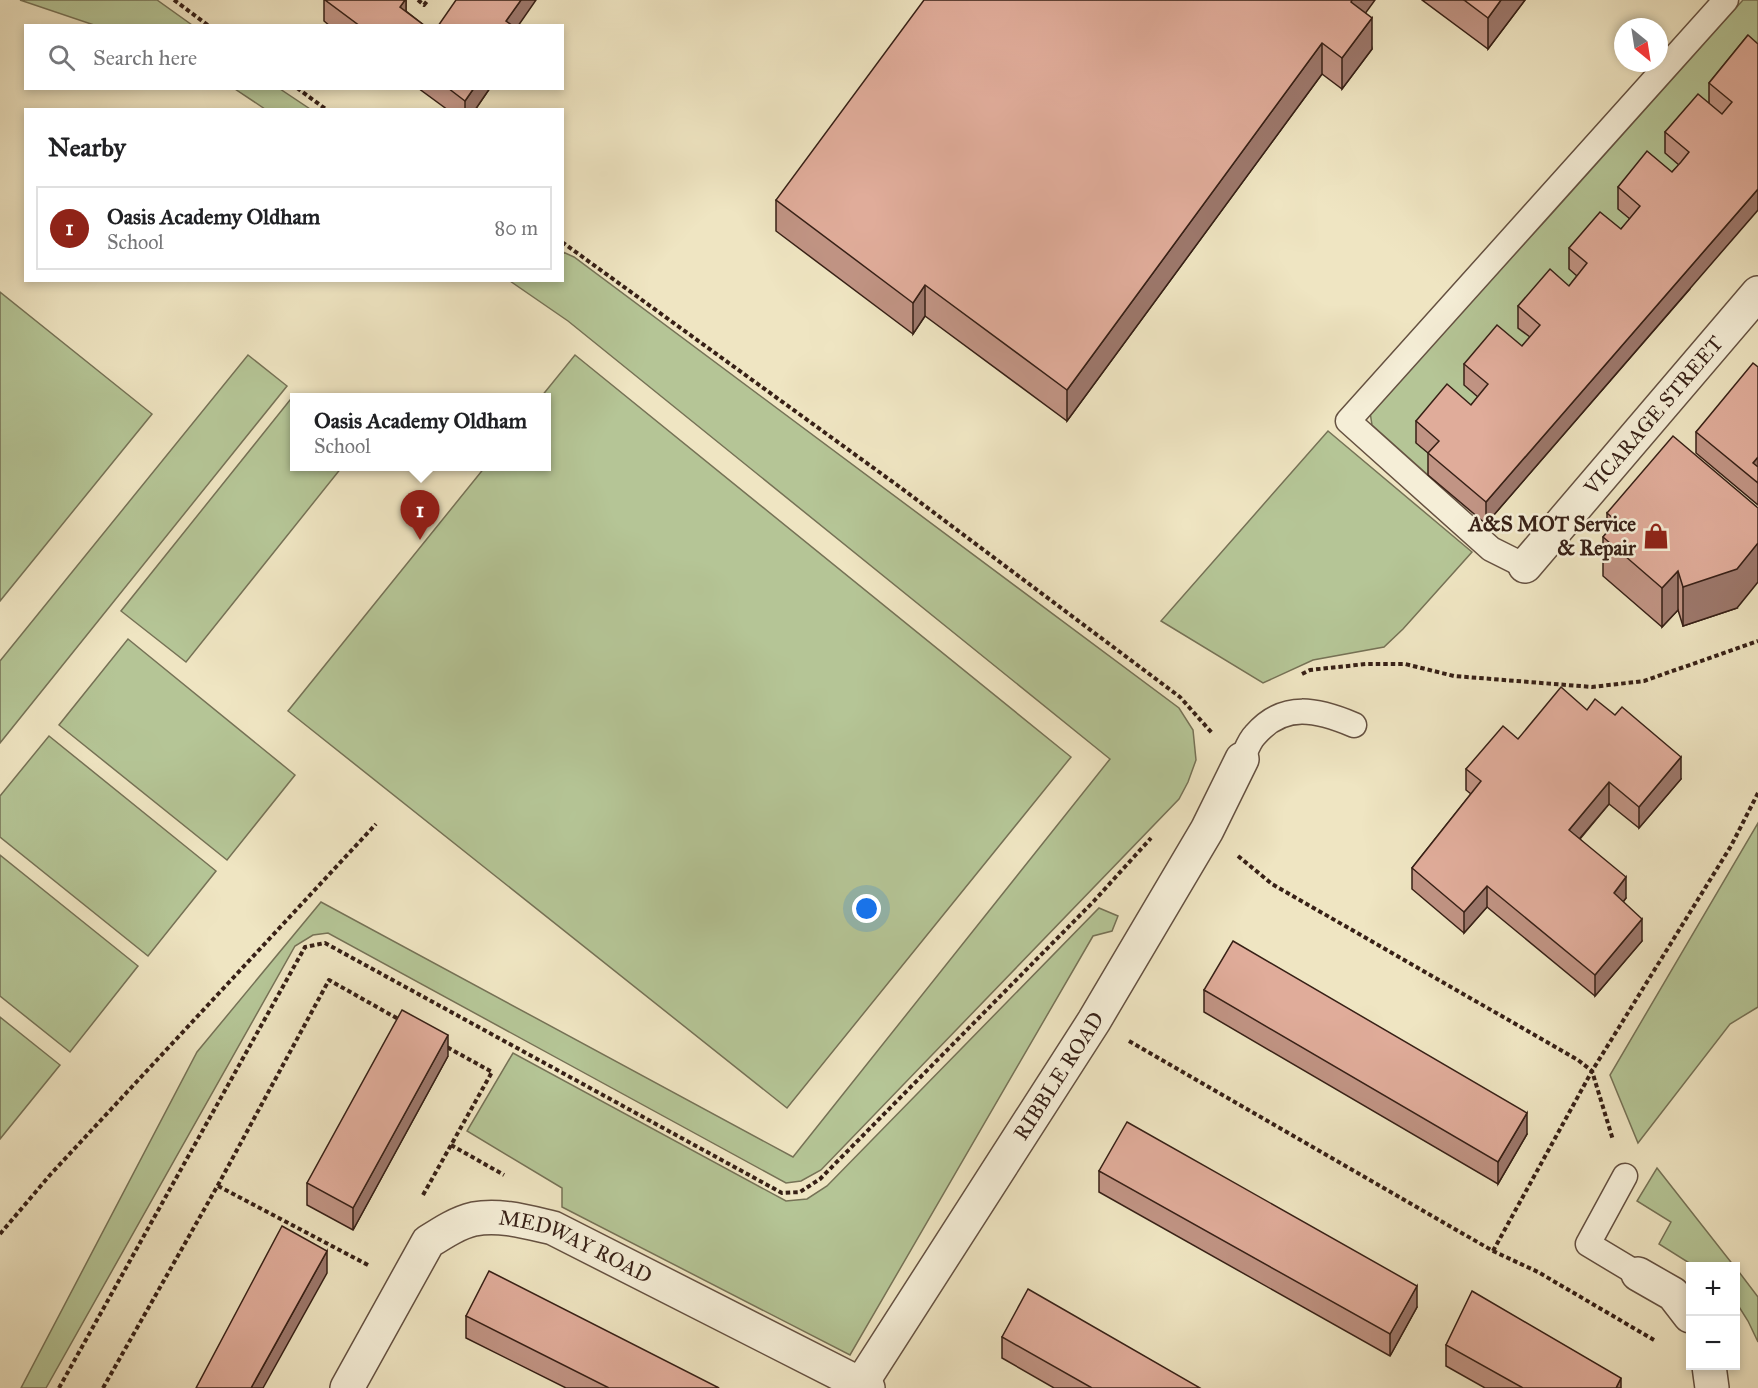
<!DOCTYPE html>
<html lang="en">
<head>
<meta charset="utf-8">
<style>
	body { margin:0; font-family:"IM FELL Great Primer",serif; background:#f2f2f2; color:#202124 }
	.controls { position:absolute; right:18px; bottom:18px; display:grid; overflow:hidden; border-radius:0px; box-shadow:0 3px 9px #0003 }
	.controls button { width:54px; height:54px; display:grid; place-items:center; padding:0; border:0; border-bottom:2px solid #e0e0e0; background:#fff; color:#202124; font:30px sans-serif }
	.compass { position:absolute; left:1614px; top:18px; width:54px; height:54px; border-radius:50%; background:#fff; box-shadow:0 3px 9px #0003; rotate:150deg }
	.you { position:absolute; left:867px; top:909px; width:21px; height:21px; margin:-15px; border:4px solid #fff; border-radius:50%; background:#1a73e8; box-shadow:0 0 0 9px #1a73e833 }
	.badge { display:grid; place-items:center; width:39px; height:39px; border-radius:50%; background:#8f2418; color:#fff; font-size:20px; font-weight:700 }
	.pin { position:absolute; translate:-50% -50px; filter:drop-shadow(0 2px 3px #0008) }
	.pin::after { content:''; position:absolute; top:32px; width:21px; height:18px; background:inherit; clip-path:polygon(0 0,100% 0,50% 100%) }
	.popup { position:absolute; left:290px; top:393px; width:261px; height:78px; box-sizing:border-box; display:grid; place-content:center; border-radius:0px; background:#fff; filter:drop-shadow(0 2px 4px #0005); font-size:20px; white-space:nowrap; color:#757577 }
	.popup b { font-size:22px; color:#202124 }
	.popup::after { content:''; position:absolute; left:50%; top:100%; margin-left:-12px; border:12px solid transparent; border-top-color:#fff }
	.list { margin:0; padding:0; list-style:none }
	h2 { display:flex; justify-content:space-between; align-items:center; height:78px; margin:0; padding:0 24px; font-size:26px }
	h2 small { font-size:20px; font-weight:400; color:#757577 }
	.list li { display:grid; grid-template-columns:39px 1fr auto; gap:18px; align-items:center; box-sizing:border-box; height:84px; margin:0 12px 12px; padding:0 12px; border:2px solid #e0e0e0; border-radius:0px }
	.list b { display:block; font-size:22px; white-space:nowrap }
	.list p { margin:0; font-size:20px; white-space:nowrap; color:#757577 }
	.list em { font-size:20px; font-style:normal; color:#757577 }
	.icon { flex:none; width:33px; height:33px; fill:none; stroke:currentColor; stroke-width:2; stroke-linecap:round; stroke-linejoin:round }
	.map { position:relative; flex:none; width:1758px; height:1388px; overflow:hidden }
	.search { position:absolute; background:#fff; box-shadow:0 3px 9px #0003; left:24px; top:24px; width:540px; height:66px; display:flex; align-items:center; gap:15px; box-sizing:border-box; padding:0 21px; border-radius:0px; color:#757577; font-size:22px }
	.panel { position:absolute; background:#fff; box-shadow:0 3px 9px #0003; left:24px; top:108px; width:540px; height:174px; border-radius:0px }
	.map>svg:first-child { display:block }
	.green { fill:#b5c596; stroke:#767256; stroke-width:1.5 }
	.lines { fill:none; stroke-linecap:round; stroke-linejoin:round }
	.service-casing { stroke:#655141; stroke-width:27 }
	.minor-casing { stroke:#655141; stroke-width:36 }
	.path { stroke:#372016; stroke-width:4; stroke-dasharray:4.5 3; stroke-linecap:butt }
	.service { stroke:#f5eed7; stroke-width:24 }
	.minor { stroke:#f5eed7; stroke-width:33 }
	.wall { fill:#c19484; stroke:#372016; stroke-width:1.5 }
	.shaded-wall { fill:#9d786c; stroke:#372016; stroke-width:1.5 }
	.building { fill:#e0ac9a; stroke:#372016; stroke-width:1.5 }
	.labels { text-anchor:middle; stroke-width:5; stroke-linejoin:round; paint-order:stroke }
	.street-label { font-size:21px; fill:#372016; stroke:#f5eed7 }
	.poi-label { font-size:21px; font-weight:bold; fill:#372016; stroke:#f5eed7; text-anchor:end }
</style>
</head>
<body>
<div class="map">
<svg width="1758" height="1388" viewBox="0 0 1758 1388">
	<rect width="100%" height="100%" fill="#efe5c2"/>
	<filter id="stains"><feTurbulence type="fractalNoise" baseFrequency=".00333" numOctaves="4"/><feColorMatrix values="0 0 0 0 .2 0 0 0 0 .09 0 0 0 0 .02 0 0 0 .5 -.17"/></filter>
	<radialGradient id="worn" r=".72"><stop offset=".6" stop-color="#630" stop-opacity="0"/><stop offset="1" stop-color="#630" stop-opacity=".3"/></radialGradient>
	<g class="green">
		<path d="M 20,0 L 157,0 L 192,25 L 94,25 Z"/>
		<path d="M 1743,0 L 1758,0 L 1758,65 L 1689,173 L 1587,285 L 1540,346 L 1488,405 L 1416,442 L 1439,462 L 1428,475 L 1372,425 L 1370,412 L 1546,220 Z"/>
		<path d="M 235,89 L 280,89 L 310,109 L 265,109 Z"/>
		<path d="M 563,252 L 574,257 L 1179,708 L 1193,730 L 1196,760 L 1188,782 L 1179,799 L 821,1170 L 801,1181 L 786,1183 L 328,933 L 313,935 L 295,946 L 46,1388 L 21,1388 L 197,1052 L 321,902 L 793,1157 L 1110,759 L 568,321 L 510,281 L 562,280 Z"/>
		<path d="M 0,292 L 152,414 L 0,601 Z"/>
		<path d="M 248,355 L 287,386 L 0,743 L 0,661 Z"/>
		<path d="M 575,355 L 1071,757 L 787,1108 L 288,711 L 485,467 L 546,466 L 546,398 L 541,397 Z"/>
		<path d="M 294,395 L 297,397 L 294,398 L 294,466 L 342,467 L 186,662 L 121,611 Z"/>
		<path d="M 1328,431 L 1472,552 L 1403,629 L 1384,647 L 1313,660 L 1263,683 L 1161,621 Z"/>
		<path d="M 128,639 L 295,775 L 227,860 L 59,725 Z"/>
		<path d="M 49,736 L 216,871 L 148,956 L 0,837 L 0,796 Z"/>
		<path d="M 1758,823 L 1758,1007 L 1730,1024 L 1638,1143 L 1610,1075 Z"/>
		<path d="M 0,855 L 138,966 L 70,1052 L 0,996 Z"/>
		<path d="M 1099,908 L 1118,916 L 1112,931 L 1093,936 L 850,1355 L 562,1207 L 562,1188 L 467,1131 L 513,1053 L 786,1201 L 807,1199 L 827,1186 Z"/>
		<path d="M 0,1017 L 60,1065 L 0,1139 Z"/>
		<path d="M 1657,1168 L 1734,1266 L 1694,1266 L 1659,1244 L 1671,1222 L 1637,1201 Z"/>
		<path d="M 1736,1268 L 1758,1297 L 1758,1342 L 1748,1321 L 1736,1302 Z"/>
	</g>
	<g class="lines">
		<g class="service-casing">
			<g id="service">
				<path d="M 1525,566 L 1491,549 L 1348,421 L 1726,0"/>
				<path d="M 1242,759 C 1246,751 1249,741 1255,735 C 1284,701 1318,710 1354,725"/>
				<path d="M 1625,1176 L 1588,1244 L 1638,1274"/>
			</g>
		</g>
		<g class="minor-casing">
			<g id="minor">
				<path id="s1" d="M 1525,566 L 1758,293"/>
				<path d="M 1638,1274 L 1673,1294 L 1690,1316"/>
				<path d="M 1709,1366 L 1712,1388"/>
				<path id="s2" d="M 861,1384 L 1094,1021 L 1207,830 L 1242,759"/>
				<path id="s3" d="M 347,1388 L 428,1242 C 442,1233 457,1223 474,1219 C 500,1214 527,1222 553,1228 L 868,1388"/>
			</g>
		</g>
		<g class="path">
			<path d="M 174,0 L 209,26"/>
			<path d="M 418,0 L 424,5 L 428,0"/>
			<path d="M 297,88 L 327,110"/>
			<path d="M 562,242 L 897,485 L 1180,697 L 1212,733"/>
			<path d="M 1302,674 L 1310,670 L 1366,664 L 1405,664 L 1454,676 L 1592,687 L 1644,681 L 1758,641"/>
			<path d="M 1238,856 L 1272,884 L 1578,1060 L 1592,1071 L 1613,1140"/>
			<path d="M 1129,1041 L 1493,1251 L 1538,1272 L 1654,1340"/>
			<path d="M 451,1145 L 504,1175"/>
			<path d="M 218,1186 L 368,1265"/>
			<path d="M 423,1195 L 492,1072 L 445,1046"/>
			<path d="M 0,1234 L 50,1175 L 376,824"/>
			<path d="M 1493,1251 L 1592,1071 L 1731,846 L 1758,793"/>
			<path d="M 59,1388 L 305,947 L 325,943 L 782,1193 L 800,1192 L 820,1179 L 1094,901 L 1151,838"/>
			<path d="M 103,1388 L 218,1185 L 329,980 L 400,1020"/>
		</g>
		<use href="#service" class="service"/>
		<use href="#minor" class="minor"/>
	</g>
	<g class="wall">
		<path d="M 324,0 L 406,0 L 406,11 L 425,26 L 330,26 L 324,21 Z"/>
		<path d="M 1422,0 L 1525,0 L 1488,49 Z"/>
		<path d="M 1365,13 L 1372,49 L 1342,89 L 1322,74 L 1067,421 L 925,316 L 913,334 L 776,231 L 776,200 Z"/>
		<path d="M 1748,35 L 1690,289 L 1486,524 L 1428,475 L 1428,453 L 1416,443 L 1416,421 L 1471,405 L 1478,397 L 1464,385 L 1464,364 L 1522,346 L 1530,337 L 1518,328 L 1518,306 L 1569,286 L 1577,276 L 1569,269 L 1569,248 L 1621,229 L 1630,219 L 1618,209 L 1618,187 L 1672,172 L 1679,165 L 1665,153 L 1665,132 L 1709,103 L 1709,83 Z"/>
		<path d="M 418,88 L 490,88 L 475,110 L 448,110 Z"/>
		<path d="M 1758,367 L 1758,505 L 1696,453 L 1696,432 Z"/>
		<path d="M 1607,513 L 1737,608 L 1683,626 L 1678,610 L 1662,627 L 1603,576 L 1603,537 L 1607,533 Z"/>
		<path d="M 1587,710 L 1681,779 L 1639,828 L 1609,804 L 1580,839 L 1626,898 L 1623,902 L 1642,941 L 1595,996 L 1487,907 L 1464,933 L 1412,889 L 1412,868 L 1471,794 L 1466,790 L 1466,769 L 1518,739 Z"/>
		<path d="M 1204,990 L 1527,1134 L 1498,1184 L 1204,1012 Z"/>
		<path d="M 448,1056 L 353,1230 L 307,1205 L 307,1183 Z"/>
		<path d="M 1099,1171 L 1417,1307 L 1390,1356 L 1099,1192 Z"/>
		<path d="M 466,1316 L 719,1388 L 566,1388 L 466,1338 Z"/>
		<path d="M 1002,1337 L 1200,1388 L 1054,1388 L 1002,1358 Z"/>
		<path d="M 1446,1345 L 1621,1388 L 1485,1388 L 1446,1366 Z"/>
	</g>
	<g class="shaded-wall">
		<path d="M 405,0 L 406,0 L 406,20 L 400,7 Z"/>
		<path d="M 521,0 L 536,0 L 518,26 L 506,26 L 506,21 Z"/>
		<path d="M 1352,0 L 1375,0 L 1351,33 L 1351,2 Z"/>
		<path d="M 1501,0 L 1525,0 L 1488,49 L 1488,18 Z"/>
		<path d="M 1372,18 L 1372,49 L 1342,89 L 1342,58 Z"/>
		<path d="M 1322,43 L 1322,74 L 1067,421 L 1067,390 Z"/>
		<path d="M 474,88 L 490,88 L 475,110 L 465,110 L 465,101 Z"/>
		<path d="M 1758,189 L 1758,210 L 1486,524 L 1486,502 Z"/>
		<path d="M 925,285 L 925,316 L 913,334 L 913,303 Z"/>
		<path d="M 1758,457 L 1758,478 L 1753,463 Z"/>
		<path d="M 1758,543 L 1758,582 L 1737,608 L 1683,626 L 1683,587 Z"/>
		<path d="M 1678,571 L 1678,610 L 1662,627 L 1662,588 Z"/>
		<path d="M 1681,757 L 1681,779 L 1639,828 L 1639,807 Z"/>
		<path d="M 1609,782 L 1609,804 L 1569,851 L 1569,830 Z"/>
		<path d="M 1626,877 L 1626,898 L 1614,914 L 1614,893 Z"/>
		<path d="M 1487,886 L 1487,907 L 1464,933 L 1464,912 Z"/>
		<path d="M 1642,919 L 1642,941 L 1595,996 L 1595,975 Z"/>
		<path d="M 448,1035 L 448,1056 L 353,1230 L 353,1208 Z"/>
		<path d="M 1527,1113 L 1527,1134 L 1498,1184 L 1498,1162 Z"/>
		<path d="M 327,1251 L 327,1273 L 263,1388 L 251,1388 Z"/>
		<path d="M 1417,1286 L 1417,1307 L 1390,1356 L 1390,1334 Z"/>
		<path d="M 1621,1378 L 1621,1388 L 1616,1388 Z"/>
	</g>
	<g class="building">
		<path d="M 325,0 L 405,0 L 400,7 L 425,26 L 360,26 Z"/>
		<path d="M 456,0 L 521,0 L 506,21 L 513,26 L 438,26 Z"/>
		<path d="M 924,0 L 1352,0 L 1351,2 L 1372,18 L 1342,58 L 1322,43 L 1067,390 L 925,285 L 913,303 L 776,200 Z"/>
		<path d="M 1464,0 L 1501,0 L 1488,18 Z"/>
		<path d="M 1748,35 L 1758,44 L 1758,189 L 1486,502 L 1428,453 L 1439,441 L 1416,421 L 1447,384 L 1471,405 L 1479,395 L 1488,384 L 1464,364 L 1497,325 L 1522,346 L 1540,325 L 1518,306 L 1550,269 L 1569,286 L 1587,263 L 1569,248 L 1600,212 L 1621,229 L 1640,206 L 1618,187 L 1647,151 L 1672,172 L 1681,162 L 1689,152 L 1665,132 L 1698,94 L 1722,114 L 1732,102 L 1709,83 Z"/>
		<path d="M 448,88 L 474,88 L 465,101 Z"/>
		<path d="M 1753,363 L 1758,367 L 1758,457 L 1753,463 L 1758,467 L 1758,483 L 1696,432 Z"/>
		<path d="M 1673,436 L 1758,508 L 1758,543 L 1737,569 L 1683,587 L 1678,571 L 1662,588 L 1603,537 L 1616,521 L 1607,513 Z"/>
		<path d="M 1561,687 L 1587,710 L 1595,699 L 1615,715 L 1622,707 L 1681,757 L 1639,807 L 1609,782 L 1569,830 L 1626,877 L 1614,893 L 1642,919 L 1595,975 L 1487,886 L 1464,912 L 1412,868 L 1481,781 L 1466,769 L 1503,726 L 1518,739 Z"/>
		<path d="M 1233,941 L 1527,1113 L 1498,1162 L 1204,990 Z"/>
		<path d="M 402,1010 L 448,1035 L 353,1208 L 307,1183 Z"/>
		<path d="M 1127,1122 L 1417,1286 L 1390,1334 L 1099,1171 Z"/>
		<path d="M 282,1226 L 327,1251 L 251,1388 L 196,1388 Z"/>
		<path d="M 489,1271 L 719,1388 L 609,1388 L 466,1316 Z"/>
		<path d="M 1028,1289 L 1200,1388 L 1092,1388 L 1002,1337 Z"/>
		<path d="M 1472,1291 L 1621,1378 L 1616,1388 L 1523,1388 L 1446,1345 Z"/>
	</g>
	<defs>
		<g id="shop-bare" transform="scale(2.07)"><path d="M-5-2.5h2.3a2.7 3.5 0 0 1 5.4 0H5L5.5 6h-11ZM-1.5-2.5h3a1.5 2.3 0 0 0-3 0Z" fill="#8f2418" stroke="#f5eed7" stroke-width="2.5" paint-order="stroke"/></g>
	</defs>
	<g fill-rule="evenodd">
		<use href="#shop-bare" x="1656" y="536"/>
	</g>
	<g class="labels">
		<g class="street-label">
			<text dy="7" stroke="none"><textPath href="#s1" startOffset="198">VICARAGE STREET</textPath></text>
			<text dy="7" stroke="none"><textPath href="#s2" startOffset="366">RIBBLE ROAD</textPath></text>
			<text dy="7" stroke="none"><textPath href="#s3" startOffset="326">MEDWAY ROAD</textPath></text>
		</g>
		<g class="poi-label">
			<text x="1636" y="531">A&amp;S MOT Service<tspan x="1636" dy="24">&amp; Repair</tspan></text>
		</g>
	</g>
	<rect width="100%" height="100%" filter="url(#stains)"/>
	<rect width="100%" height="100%" fill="url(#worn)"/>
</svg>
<div class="controls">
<button>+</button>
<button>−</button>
</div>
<svg class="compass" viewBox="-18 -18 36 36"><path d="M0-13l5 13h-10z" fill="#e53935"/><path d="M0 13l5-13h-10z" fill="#757577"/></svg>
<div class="you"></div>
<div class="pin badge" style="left:420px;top:540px">1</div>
<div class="popup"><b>Oasis Academy Oldham</b>School</div>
<div class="search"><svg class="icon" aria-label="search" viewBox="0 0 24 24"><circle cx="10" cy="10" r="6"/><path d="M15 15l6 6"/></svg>Search here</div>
<section class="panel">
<h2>Nearby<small></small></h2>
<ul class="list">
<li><span class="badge">1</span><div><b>Oasis Academy Oldham</b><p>School</p></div><em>80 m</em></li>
</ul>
</section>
</div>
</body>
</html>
